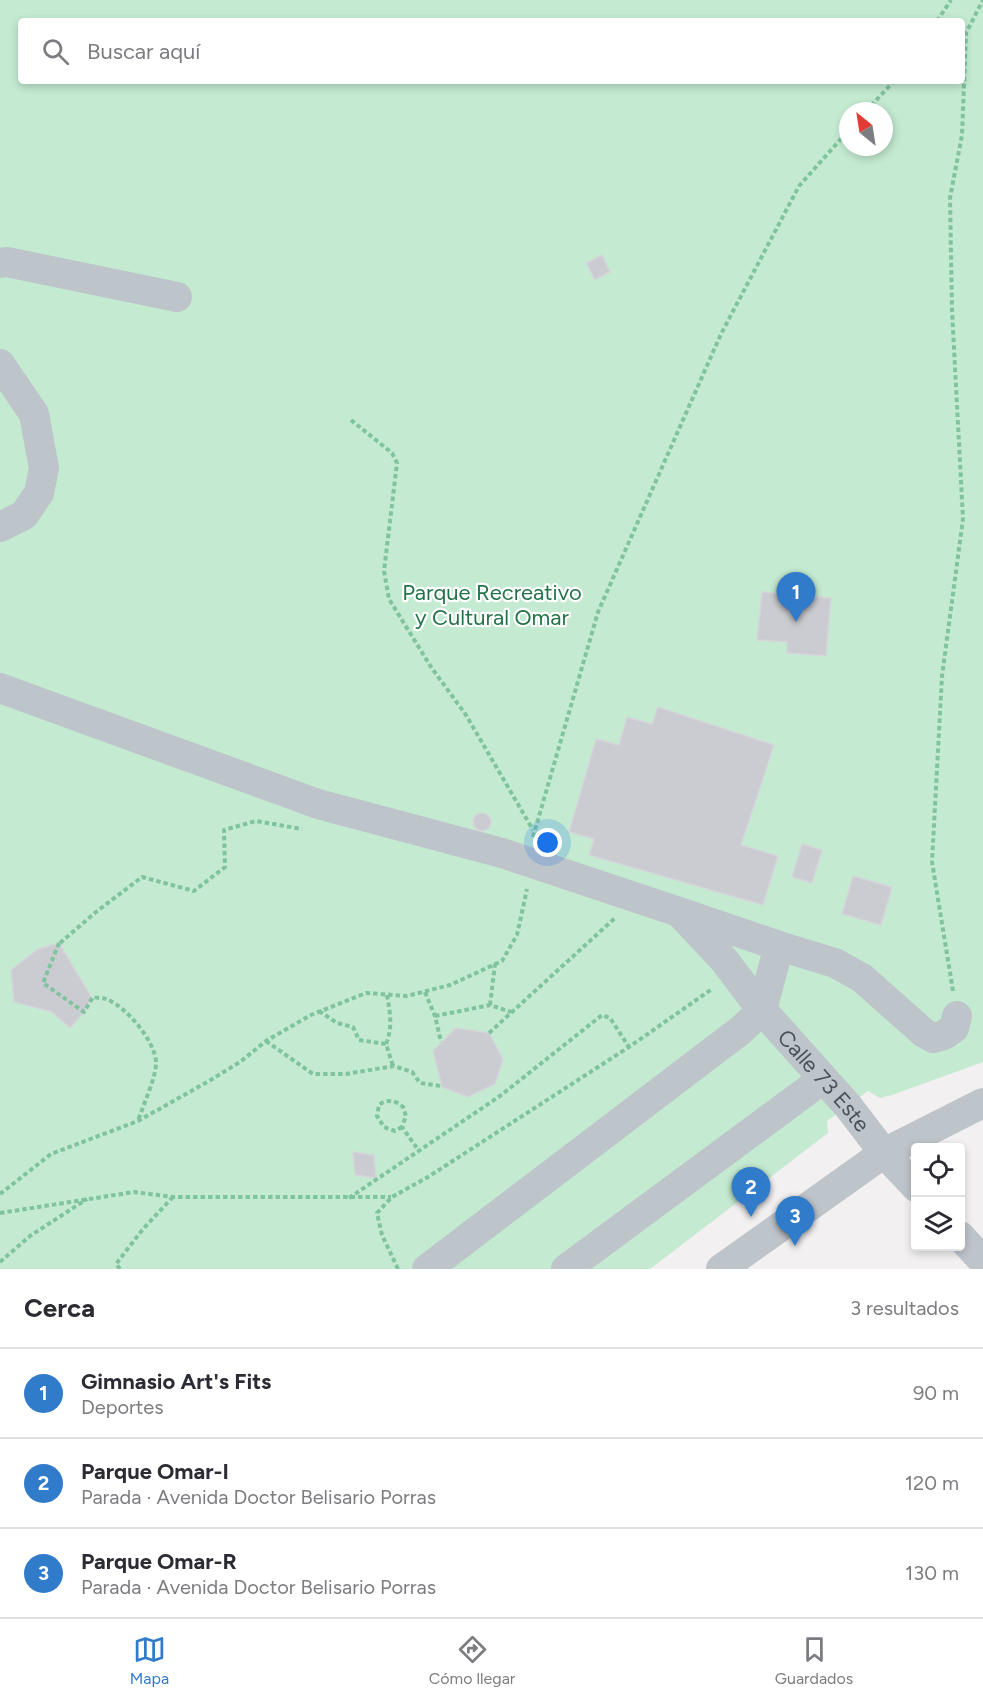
<!DOCTYPE html>
<html lang="es">
<head>
<meta charset="utf-8">
<style>
	body { margin:0; font-family:Figtree,sans-serif; background:#f2f2f3; color:#2b2b33 }
	.controls { position:absolute; right:18px; bottom:18px; display:grid; overflow:hidden; border-radius:6px; box-shadow:0 3px 9px #0003 }
	.controls button { width:54px; height:54px; display:grid; place-items:center; padding:0; border:0; border-bottom:2px solid #e1e1e2; background:#fff; color:#2b2b33; font:30px sans-serif }
	.compass { position:absolute; left:839px; top:102px; width:54px; height:54px; border-radius:50%; background:#fff; box-shadow:0 3px 9px #0003; rotate:330deg }
	.you { position:absolute; left:548px; top:843px; width:21px; height:21px; margin:-15px; border:4px solid #fff; border-radius:50%; background:#1a73e8; box-shadow:0 0 0 9px #1a73e833 }
	.badge { display:grid; place-items:center; width:39px; height:39px; border-radius:50%; background:#317bcb; color:#fff; font-size:20px; font-weight:700 }
	.pin { position:absolute; translate:-50% -50px; filter:drop-shadow(0 2px 3px #0008) }
	.pin::after { content:''; position:absolute; top:32px; width:21px; height:18px; background:inherit; clip-path:polygon(0 0,100% 0,50% 100%) }
	.list { margin:0; padding:0; list-style:none }
	h2 { display:flex; justify-content:space-between; align-items:center; height:78px; margin:0; padding:0 24px; font-size:26px }
	h2 small { font-size:20px; font-weight:400; color:#7c7c81 }
	.list li { display:grid; grid-template-columns:39px 1fr auto; gap:18px; align-items:center; box-sizing:border-box; height:90px; padding:0 24px; border-top:2px solid #e1e1e2 }
	.list b { display:block; font-size:22px; white-space:nowrap }
	.list p { margin:0; font-size:20px; white-space:nowrap; color:#7c7c81 }
	.list em { font-size:20px; font-style:normal; color:#7c7c81 }
	.icon { flex:none; width:33px; height:33px; fill:none; stroke:currentColor; stroke-width:2; stroke-linecap:round; stroke-linejoin:round }
	.map { position:relative; flex:none; width:983px; height:1269px; overflow:hidden }
	.search { position:absolute; background:#fff; box-shadow:0 3px 9px #0003; left:18px; right:18px; top:18px; height:66px; display:flex; align-items:center; gap:15px; box-sizing:border-box; padding:0 21px; border-radius:6px; color:#7c7c81; font-size:22px }
	.sheet { height:348px; background:#fff }
	nav { display:flex; justify-content:space-around; align-items:center; box-sizing:border-box; height:84px; border-top:2px solid #e1e1e2; background:#fff; font-size:16px; color:#7c7c81 }
	nav a { display:grid; justify-items:center; gap:3px }
	nav .on { color:#317bcb }
	.map>svg:first-child { display:block }
	.green { fill:#c4ead1; fill-rule:evenodd }
	.building { fill:#cbccd1; stroke:#d4d6da; stroke-width:1.5 }
	.lines { fill:none; stroke-linecap:round; stroke-linejoin:round }
	.path { stroke:#80c39f; stroke-width:4; stroke-dasharray:4.5 3; stroke-linecap:butt }
	.minor { stroke:#bdc4ca; stroke-width:30 }
	.labels { text-anchor:middle; stroke-width:4.5; stroke-linejoin:round; paint-order:stroke }
	.park-label { font-size:22px; fill:#237348; stroke:#fff }
	.street-label { font-size:22px; fill:#4a535b; stroke:#fff }
</style>
</head>
<body>
<div class="map">
<svg width="983" height="1269" viewBox="0 0 983 1269">
	<rect width="100%" height="100%" fill="#f2f0f0"/>
	<path class="green" d="M 0,0 L 983,0 L 983,1062 L 892,1095 L 880,1098 L 868,1091 L 827,1121 L 828,1133 L 650,1269 L 0,1269 ZM 21,21 L 962,21 L 962,81 L 21,81 ZM 848,111 L 884,111 L 884,147 L 848,147 Z"/>
	<g class="building">
		<path d="M 602,255 L 610,272 L 595,280 L 586,263 Z"/>
		<path d="M 762,592 L 831,598 L 826,656 L 787,653 L 787,642 L 757,640 Z"/>
		<path d="M 658,707 L 774,745 L 741,845 L 778,856 L 763,905 L 589,855 L 594,839 L 569,832 L 596,739 L 619,745 L 627,717 L 652,724 Z"/>
		<circle cx="482" cy="822" r="9"/>
		<path d="M 802,844 L 822,850 L 812,883 L 792,877 Z"/>
		<path d="M 853,876 L 892,887 L 881,925 L 842,914 Z"/>
		<path d="M 59,943 L 92,998 L 84,1012 L 70,1028 L 52,1012 L 14,1002 L 11,970 L 38,949 Z"/>
		<path d="M 456,1028 L 489,1033 L 503,1059 L 495,1084 L 468,1097 L 442,1087 L 433,1051 Z"/>
		<path d="M 353,1152 L 374,1155 L 376,1178 L 355,1175 Z"/>
	</g>
	<g class="lines">
		<g class="path">
			<path d="M 937,21 L 951,0"/>
			<path d="M 866,111 L 894,81"/>
			<path d="M 351,420 L 392,453 L 397,463 L 384,571 L 389,599 L 431,667 L 466,715 L 533,830"/>
			<path d="M 533,837 L 598,612 L 721,334 L 799,186 L 848,131"/>
			<path d="M 59,943 L 43,983 L 84,1012 L 93,997 C 97,998 102,998 106,999 C 126,1006 156,1042 156,1063 C 156,1078 143,1105 138,1121"/>
			<path d="M 60,943 L 96,912 L 142,877 L 194,891 L 225,867 L 224,830 L 256,821 L 302,829"/>
			<path d="M 953,991 L 932,862 L 942,676 L 963,519 L 952,310 L 950,198 L 962,135 L 966,33 L 983,0"/>
			<path d="M 425,992 L 435,1016 L 441,1042"/>
			<path d="M 387,995 C 390,1012 393,1027 386,1044 L 393,1066"/>
			<path d="M 490,1005 L 495,964"/>
			<path d="M 319,1011 L 337,1023 L 353,1027 L 359,1040 L 386,1044"/>
			<path d="M 435,1016 L 490,1005 L 511,1012"/>
			<path d="M 489,1033 L 615,918"/>
			<path d="M 266,1041 L 313,1074 L 346,1074 L 394,1066 L 412,1072 L 420,1083 L 441,1086"/>
			<path d="M 402,1127 L 395,1131 L 384,1127 L 377,1116 L 379,1105 C 386,1099 396,1100 403,1107 L 406,1116 L 402,1127 L 419,1151"/>
			<path d="M 0,1194 L 51,1154 L 138,1121 L 209,1081 L 240,1062 L 266,1041 L 311,1015 L 366,993 L 407,996 L 450,985 L 502,961 L 517,935 L 527,889"/>
			<path d="M 349,1198 L 500,1096 L 602,1015 L 610,1018 L 629,1047"/>
			<path d="M 0,1213 L 134,1192 L 173,1197 L 391,1197"/>
			<path d="M 0,1262 L 30,1236 L 87,1199"/>
			<path d="M 120,1269 L 116,1264 L 143,1229 L 172,1198"/>
			<path d="M 398,1269 L 382,1235 L 377,1213 L 392,1197 L 428,1177 L 629,1047 L 712,989"/>
		</g>
		<g class="minor">
			<path d="M 0,263 L 7,262 L 177,297"/>
			<path d="M 0,364 L 34,414 L 44,468 L 39,493 L 24,515 L 0,527"/>
			<path id="s1" d="M 0,688 L 318,804 L 502,853 L 679,912 L 724,960 L 762,1010 L 848,1106 L 884,1153 L 916,1187"/>
			<path d="M 682,913 L 779,946 L 835,963 L 862,978 L 924,1033 L 933,1038 L 944,1035 L 954,1028 L 957,1016"/>
			<path d="M 960,1236 L 983,1261"/>
			<path d="M 427,1269 L 741,1030 L 762,1010 L 779,946"/>
			<path d="M 566,1269 L 823,1079"/>
			<path d="M 721,1269 L 884,1153 L 983,1103"/>
		</g>
	</g>
	<g class="labels">
		<g class="park-label">
			<text x="492" y="600">Parque Recreativo<tspan x="492" dy="25">y Cultural Omar</tspan></text>
		</g>
		<g class="street-label">
			<text dy="8" stroke="none"><textPath href="#s1" startOffset="938">Calle 73 Este</textPath></text>
		</g>
	</g>
</svg>
<div class="controls">
<button><svg class="icon" aria-label="locate" viewBox="0 0 24 24"><circle cx="12" cy="12" r="6"/><path d="M12 2v4M12 18v4M2 12h4M18 12h4"/></svg></button>
<button><svg class="icon" aria-label="layers" viewBox="0 0 24 24"><path d="M12 4l9 5-9 5-9-5zM3 14l9 5 9-5"/></svg></button>
</div>
<svg class="compass" viewBox="-18 -18 36 36"><path d="M0-13l5 13h-10z" fill="#e53935"/><path d="M0 13l5-13h-10z" fill="#7c7c81"/></svg>
<div class="you"></div>
<div class="pin badge" style="left:796px;top:622px">1</div>
<div class="pin badge" style="left:751px;top:1217px">2</div>
<div class="pin badge" style="left:795px;top:1246px">3</div>
<div class="search"><svg class="icon" aria-label="search" viewBox="0 0 24 24"><circle cx="10" cy="10" r="6"/><path d="M15 15l6 6"/></svg>Buscar aquí</div>
</div>
<section class="sheet">
<h2>Cerca<small>3 resultados</small></h2>
<ul class="list">
<li><span class="badge">1</span><div><b>Gimnasio Art's Fits</b><p>Deportes</p></div><em>90 m</em></li>
<li><span class="badge">2</span><div><b>Parque Omar-I</b><p>Parada · Avenida Doctor Belisario Porras</p></div><em>120 m</em></li>
<li><span class="badge">3</span><div><b>Parque Omar-R</b><p>Parada · Avenida Doctor Belisario Porras</p></div><em>130 m</em></li>
</ul>
</section>
<nav>
<a class="on"><svg class="icon" aria-label="map" viewBox="0 0 24 24"><path d="M3 6l6-2 6 2 6-2v14l-6 2-6-2-6 2zM9 4v14M15 6v14"/></svg>Mapa</a>
<a><svg class="icon" aria-label="directions" viewBox="0 0 24 24"><path d="M12 3l9 9-9 9-9-9zM9 14v-3h6M13 9l2 2-2 2"/></svg>Cómo llegar</a>
<a><svg class="icon" aria-label="saved" viewBox="0 0 24 24"><path d="M7 4h10v16l-5-4-5 4z"/></svg>Guardados</a>
</nav>
</body>
</html>
